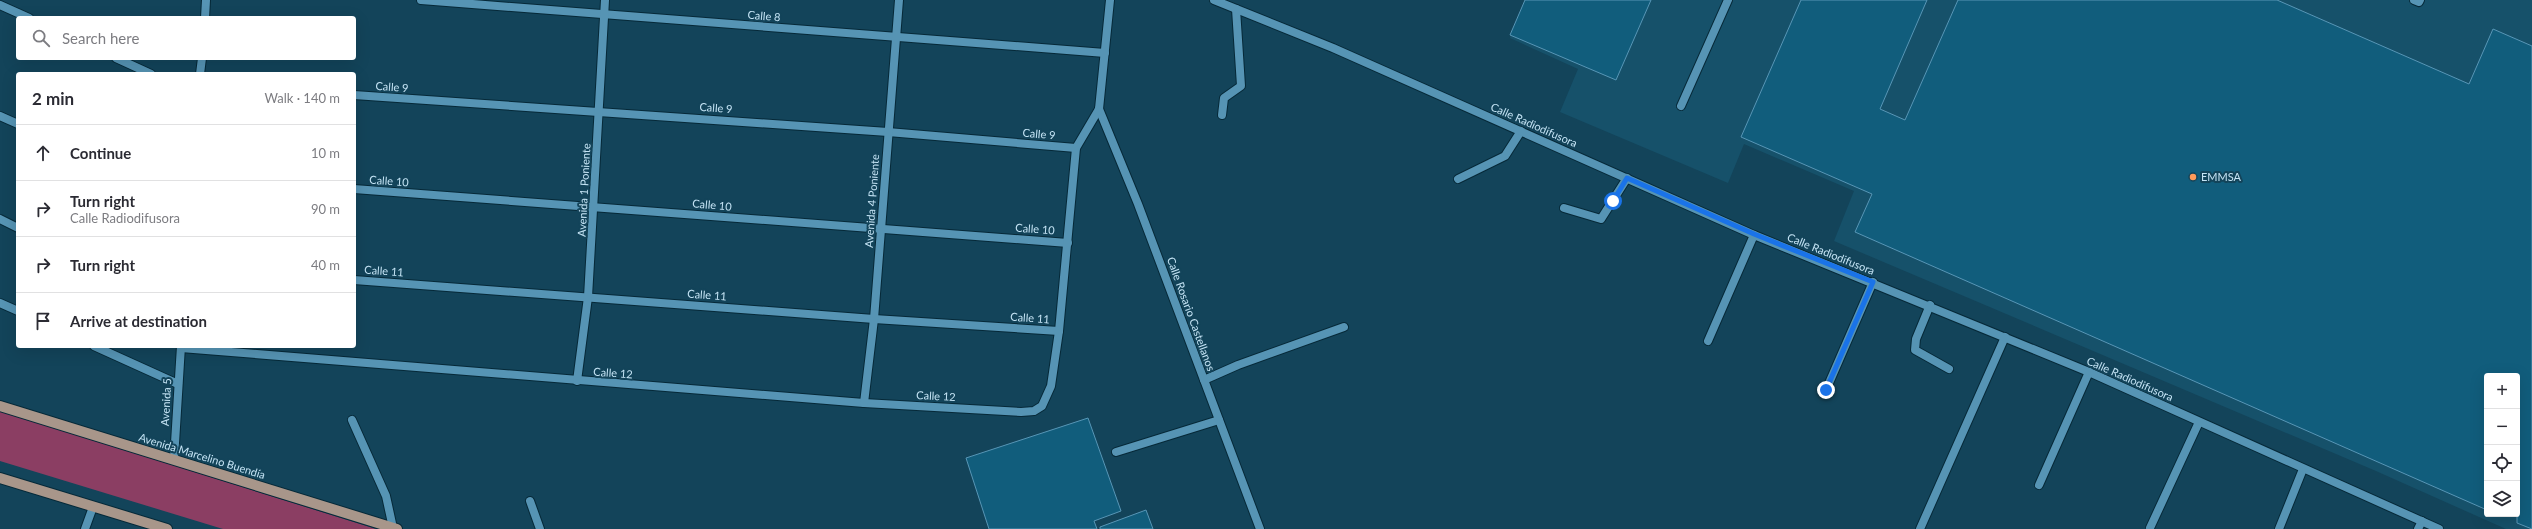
<!DOCTYPE html>
<html lang="en">
<head>
<meta charset="utf-8">
<style>
	body { margin:0; font-family:Lato,sans-serif; background:#f7f7f7; color:#2b2b33 }
	.controls { position:absolute; right:12px; bottom:12px; display:grid; overflow:hidden; border-radius:4px; box-shadow:0 4px 16px #0002 }
	.controls button { width:36px; height:36px; display:grid; place-items:center; padding:0; border:0; border-bottom:1px solid #e1e1e2; background:#fff; color:#2b2b33; font:20px sans-serif }
	.stop { position:absolute; width:12px; height:12px; margin:-9px; border:3px solid #1a73e8; border-radius:50%; background:#fff }
	.stop.end { background:#1a73e8; border-color:#fff; box-shadow:0 1px 4px #0008 }
	.list { margin:0; padding:0; list-style:none }
	h2 { display:flex; justify-content:space-between; align-items:center; height:52px; margin:0; padding:0 16px; font-size:17px }
	h2 small { font-size:13px; font-weight:400; color:#7c7c81 }
	.list li { display:grid; grid-template-columns:26px 1fr auto; gap:12px; align-items:center; box-sizing:border-box; height:56px; padding:0 16px; border-top:1px solid #e1e1e2 }
	.list b { display:block; font-size:15px; white-space:nowrap }
	.list p { margin:0; font-size:13px; white-space:nowrap; color:#7c7c81 }
	.list em { font-size:13px; font-style:normal; color:#7c7c81 }
	.icon { flex:none; width:22px; height:22px; fill:none; stroke:currentColor; stroke-width:2; stroke-linecap:round; stroke-linejoin:round }
	.map { position:relative; flex:none; width:2532px; height:529px; overflow:hidden }
	.search { position:absolute; background:#fff; box-shadow:0 4px 16px #0002; left:16px; top:16px; width:340px; height:44px; display:flex; align-items:center; gap:10px; box-sizing:border-box; padding:0 14px; border-radius:4px; color:#7c7c81; font-size:15px }
	.panel { position:absolute; background:#fff; box-shadow:0 4px 16px #0002; left:16px; top:72px; width:340px; height:276px; border-radius:4px }
	.map>svg:first-child { display:block }
	.built { fill:#16516a; fill-rule:evenodd }
	.green { fill:#8b3e63 }
	.building { fill:#115d7c; stroke:#5896b6 }
	.lines { fill:none; stroke-linecap:round; stroke-linejoin:round }
	.service-casing { stroke:#062938; stroke-width:10 }
	.minor-casing { stroke:#062938; stroke-width:10 }
	.primary-casing { stroke:#062938; stroke-width:12 }
	.service { stroke:#5694b4; stroke-width:8 }
	.minor { stroke:#5694b4; stroke-width:8 }
	.primary { stroke:#a8968a; stroke-width:10 }
	.route { stroke:#1a73e8; stroke-width:5 }
	.poi-dot { fill:#ff9b5a; stroke:#13445a; stroke-width:1.5 }
	.labels { text-anchor:middle; stroke-width:4; stroke-linejoin:round; paint-order:stroke }
	.street-label { font-size:11px; fill:#c5e4f5; stroke:#13445a }
	.poi-label { font-size:11px; fill:#c5e4f5; stroke:#13445a; text-anchor:start }
</style>
</head>
<body>
<div class="map">
<svg width="2532" height="529" viewBox="0 0 2532 529">
	<rect width="100%" height="100%" fill="#13445a"/>
	<path class="built" d="M 1526,0 L 2532,0 L 2532,529 L 2506,529 L 2376,471 L 1834,241 L 1854,191 L 1744,144 L 1728,183 L 1560,112 L 1578,69 L 1510,38 ZM 2487,376 L 2517,376 L 2517,514 L 2487,514 Z"/>
	<path class="green" d="M 0,411 L 376,529 L 223,529 L 0,461 Z"/>
	<g class="building">
		<path d="M 1525,0 L 1651,0 L 1616,80 L 1510,35 Z"/>
		<path d="M 1801,0 L 1927,0 L 1880,109 L 1905,120 L 1958,0 L 2277,0 L 2469,84 L 2493,29 L 2532,46 L 2532,529 L 2517,523 L 2517,376 L 2487,376 L 2487,510 L 1855,232 L 1872,194 L 1741,137 Z"/>
		<path d="M 1088,418 L 1121,511 L 1094,521 L 1097,529 L 989,529 L 966,458 Z"/>
		<path d="M 1146,510 L 1153,529 L 1100,529 L 1100,527 Z"/>
	</g>
	<g class="lines">
		<g class="service-casing">
			<g id="service">
				<path d="M 2414,0 L 2419,2 L 2420,0"/>
				<path d="M 1681,106 L 1728,0"/>
				<path d="M 1222,115 L 1224,98 L 1241,86 L 1236,9"/>
				<path d="M 1458,179 L 1505,156 L 1521,131"/>
				<path d="M 1564,208 L 1601,219 L 1627,178"/>
				<path d="M 1930,305 L 1916,339 L 1915,350 L 1949,369"/>
				<path d="M 1708,341 L 1754,235"/>
				<path d="M 1204,380 L 1238,365 L 1344,327"/>
				<path d="M 1826,390 L 1873,282"/>
				<path d="M 352,420 L 386,496 L 393,528"/>
				<path d="M 1116,452 L 1219,420"/>
				<path d="M 2039,485 L 2089,372"/>
				<path d="M 530,501 L 540,529"/>
				<path d="M 2150,528 L 2199,422"/>
				<path d="M 85,529 L 93,507"/>
				<path d="M 1920,529 L 2005,337"/>
				<path d="M 2279,529 L 2303,469"/>
				<path d="M 2418,529 L 2422,521"/>
			</g>
		</g>
		<g class="minor-casing">
			<g id="minor">
				<path d="M 421,0 L 1105,53"/>
				<path d="M 1214,0 L 1333,48 L 1754,235 L 2089,372 L 2439,529"/>
				<path d="M 0,5 L 29,18"/>
				<path d="M 205,18 L 206,0"/>
				<path d="M 116,58 L 151,74"/>
				<path d="M 200,74 L 202,58"/>
				<path d="M 354,95 L 888,132 L 1076,148"/>
				<path d="M 1099,109 L 1138,204 L 1260,529"/>
				<path d="M 0,116 L 18,124"/>
				<path d="M 354,189 L 1068,243"/>
				<path d="M 0,219 L 18,228"/>
				<path d="M 354,280 L 874,319 L 1059,331"/>
				<path d="M 0,303 L 18,311"/>
				<path d="M 94,346 L 178,384"/>
				<path d="M 181,348 L 864,403 L 1021,412 L 1034,411 L 1042,406 L 1051,386 L 1059,331 L 1076,148 L 1099,109 L 1110,0"/>
				<path d="M 577,381 L 588,297 L 605,0"/>
				<path d="M 864,403 L 874,319 L 899,0"/>
				<path d="M 174,459 L 181,346"/>
			</g>
		</g>
		<g class="primary-casing">
			<g id="primary">
				<path d="M 0,406 L 397,529"/>
				<path d="M 0,478 L 167,529"/>
			</g>
		</g>
		<use href="#service" class="service"/>
		<use href="#minor" class="minor"/>
		<use href="#primary" class="primary"/>
	</g>
	<g class="lines">
		<path class="route" d="M 1613,201 L 1627,178 L 1754,234 L 1873,282 L 1826,390"/>
	</g>
	<circle class="poi-dot" cx="2193" cy="177" r="4"/>
	<g class="labels">
		<g class="street-label">
			<text transform="translate(764 16) rotate(5)" y="4">Calle 8</text>
			<text transform="translate(392 87) rotate(4)" y="4">Calle 9</text>
			<text transform="translate(716 108) rotate(4)" y="4">Calle 9</text>
			<text transform="translate(1534 125) rotate(24)" y="4">Calle Radiodifusora</text>
			<text transform="translate(1039 134) rotate(5)" y="4">Calle 9</text>
			<text transform="translate(389 181) rotate(4)" y="4">Calle 10</text>
			<text transform="translate(584 190) rotate(-87)" y="4">Avenida 1 Poniente</text>
			<text transform="translate(872 201) rotate(-86)" y="4">Avenida 4 Poniente</text>
			<text transform="translate(712 205) rotate(5)" y="4">Calle 10</text>
			<text transform="translate(1035 229) rotate(4)" y="4">Calle 10</text>
			<text transform="translate(1831 254) rotate(22)" y="4">Calle Radiodifusora</text>
			<text transform="translate(384 271) rotate(4)" y="4">Calle 11</text>
			<text transform="translate(707 295) rotate(4)" y="4">Calle 11</text>
			<text transform="translate(1191 314) rotate(70)" y="4">Calle Rosario Castellanos</text>
			<text transform="translate(1030 318) rotate(4)" y="4">Calle 11</text>
			<text transform="translate(613 373) rotate(4)" y="4">Calle 12</text>
			<text transform="translate(2130 379) rotate(24)" y="4">Calle Radiodifusora</text>
			<text transform="translate(936 396) rotate(3)" y="4">Calle 12</text>
			<text transform="translate(166 402) rotate(-87)" y="4">Avenida 5</text>
			<text transform="translate(202 456) rotate(17)" y="4">Avenida Marcelino Buendía</text>
		</g>
		<g class="poi-label">
			<text x="2201" y="181">EMMSA</text>
		</g>
	</g>
</svg>
<div class="controls">
<button>+</button>
<button>−</button>
<button><svg class="icon" aria-label="locate" viewBox="0 0 24 24"><circle cx="12" cy="12" r="6"/><path d="M12 2v4M12 18v4M2 12h4M18 12h4"/></svg></button>
<button><svg class="icon" aria-label="layers" viewBox="0 0 24 24"><path d="M12 4l9 5-9 5-9-5zM3 14l9 5 9-5"/></svg></button>
</div>
<div class="stop" style="left:1613px;top:201px"></div>
<div class="stop end" style="left:1826px;top:390px"></div>
<div class="search"><svg class="icon" aria-label="search" viewBox="0 0 24 24"><circle cx="10" cy="10" r="6"/><path d="M15 15l6 6"/></svg>Search here</div>
<section class="panel">
<h2>2 min<small>Walk · 140 m</small></h2>
<ul class="list">
<li><svg class="icon" aria-label="ahead" viewBox="0 0 24 24"><path d="M12 20V5M6 11l6-6 6 6"/></svg><div><b>Continue</b></div><em>10 m</em></li>
<li><svg class="icon" aria-label="right" viewBox="0 0 24 24"><path d="M7 20v-9h11M14 6l5 5-5 5"/></svg><div><b>Turn right</b><p>Calle Radiodifusora</p></div><em>90 m</em></li>
<li><svg class="icon" aria-label="right" viewBox="0 0 24 24"><path d="M7 20v-9h11M14 6l5 5-5 5"/></svg><div><b>Turn right</b></div><em>40 m</em></li>
<li><svg class="icon" aria-label="arrive" viewBox="0 0 24 24"><path d="M6 21V4h12l-3 4 3 4H6"/></svg><div><b>Arrive at destination</b></div></li>
</ul>
</section>
</div>
</body>
</html>
